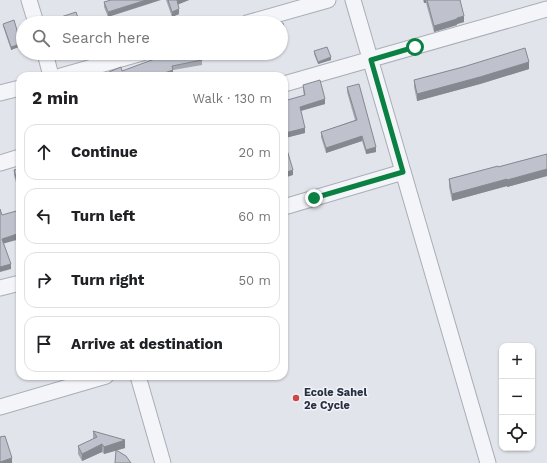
<!DOCTYPE html>
<html lang="en">
<head>
<meta charset="utf-8">
<style>
	body { margin:0; font-family:"Work Sans",sans-serif; background:#f2f2f2; color:#202124 }
	.controls { position:absolute; right:12px; bottom:12px; display:grid; overflow:hidden; border-radius:8px; box-shadow:0 1px 3px #0004 }
	.controls button { width:36px; height:36px; display:grid; place-items:center; padding:0; border:0; border-bottom:1px solid #e0e0e0; background:#fff; color:#202124; font:20px sans-serif }
	.stop { position:absolute; width:12px; height:12px; margin:-9px; border:3px solid #0b8043; border-radius:50%; background:#fff }
	.stop.end { background:#0b8043; border-color:#fff; box-shadow:0 1px 4px #0008 }
	.list { margin:0; padding:0; list-style:none }
	h2 { display:flex; justify-content:space-between; align-items:center; height:52px; margin:0; padding:0 16px; font-size:17px }
	h2 small { font-size:13px; font-weight:400; color:#757577 }
	.list li { display:grid; grid-template-columns:26px 1fr auto; gap:12px; align-items:center; box-sizing:border-box; height:56px; margin:0 8px 8px; padding:0 8px; border:1px solid #e0e0e0; border-radius:12px }
	.list b { display:block; font-size:15px; white-space:nowrap }
	.list em { font-size:13px; font-style:normal; color:#757577 }
	.icon { flex:none; width:22px; height:22px; fill:none; stroke:currentColor; stroke-width:2; stroke-linecap:round; stroke-linejoin:round }
	.map { position:relative; flex:none; width:547px; height:463px; overflow:hidden }
	.search { position:absolute; background:#fff; box-shadow:0 1px 3px #0004; left:16px; top:16px; width:272px; height:44px; display:flex; align-items:center; gap:10px; box-sizing:border-box; padding:0 14px; border-radius:22px; color:#757577; font-size:15px }
	.panel { position:absolute; background:#fff; box-shadow:0 1px 3px #0004; left:16px; top:72px; width:272px; height:308px; border-radius:12px }
	.map>svg:first-child { display:block }
	.lines { fill:none; stroke-linecap:round; stroke-linejoin:round }
	.minor-casing { stroke:#aaaeb8; stroke-width:17 }
	.minor { stroke:#f4f5f8; stroke-width:15 }
	.wall { fill:#a4a7b0 }
	.shaded-wall { fill:#868890 }
	.building { fill:#bfc2cd; stroke:#868890 }
	.route { stroke:#0b8043; stroke-width:5 }
	.poi-dot { fill:#d04645; stroke:#f1f3f8; stroke-width:1.5 }
	.labels { text-anchor:middle; stroke-width:3; stroke-linejoin:round; paint-order:stroke }
	.poi-label { font-size:11px; font-weight:bold; fill:#292f42; stroke:#f1f3f8; text-anchor:start }
</style>
</head>
<body>
<div class="map">
<svg width="547" height="463" viewBox="0 0 547 463">
	<rect width="100%" height="100%" fill="#e1e4ea"/>
	<g class="lines">
		<g class="minor-casing">
			<g id="minor">
				<path d="M 29,0 L 36,23"/>
				<path d="M 353,0 L 488,463"/>
				<path d="M 247,23 L 328,0"/>
				<path d="M 45,53 L 51,76"/>
				<path d="M 61,76 L 142,53"/>
				<path d="M 284,84 L 547,9"/>
				<path d="M 0,93 L 20,88"/>
				<path d="M 0,163 L 20,157"/>
				<path d="M 284,207 L 403,172"/>
				<path d="M 0,288 L 20,283"/>
				<path d="M 138,376 L 163,463"/>
				<path d="M 0,407 L 106,376"/>
			</g>
		</g>
		<use href="#minor" class="minor"/>
	</g>
	<g class="wall">
		<path d="M 111,0 L 108,17 L 104,7 L 104,2 Z"/>
		<path d="M 166,0 L 189,0 L 178,4 L 179,14 L 172,17 Z"/>
		<path d="M 423,0 L 460,0 L 464,22 L 457,24 L 457,25 L 434,32 L 426,3 L 424,3 Z"/>
		<path d="M 3,24 L 21,46 L 11,50 L 3,26 Z"/>
		<path d="M 314,51 L 331,60 L 318,64 L 314,54 Z"/>
		<path d="M 202,60 L 202,65 L 173,70 L 173,74 L 168,76 L 109,76 L 109,72 L 122,71 Z"/>
		<path d="M 463,67 L 529,69 L 480,84 L 417,101 L 414,87 L 414,80 Z"/>
		<path d="M 303,85 L 325,104 L 301,111 L 305,133 L 285,138 L 284,134 L 284,101 L 304,96 L 303,90 Z"/>
		<path d="M 347,87 L 376,152 L 366,154 L 362,141 L 326,153 L 321,137 L 321,132 L 355,120 L 347,92 Z"/>
		<path d="M 547,154 L 547,176 L 507,187 L 507,186 L 452,201 L 449,187 L 449,179 L 498,167 Z"/>
		<path d="M 20,168 L 17,186 L 14,175 L 14,170 Z"/>
		<path d="M 93,431 L 125,448 L 104,454 L 102,452 L 82,461 L 78,454 L 78,446 L 93,439 Z"/>
	</g>
	<g class="shaded-wall">
		<path d="M 146,0 L 161,0 L 108,17 L 108,12 Z"/>
		<path d="M 177,0 L 189,0 L 177,5 Z"/>
		<rect x="424" y="0" width="2" height="3"/>
		<path d="M 179,9 L 179,14 L 172,17 L 172,12 Z"/>
		<path d="M 464,16 L 464,22 L 457,24 L 457,25 L 434,32 L 434,26 Z"/>
		<path d="M 286,34 L 286,39 L 281,41 L 281,36 Z"/>
		<path d="M 21,44 L 21,46 L 11,50 L 11,47 Z"/>
		<path d="M 331,57 L 331,60 L 318,64 L 318,62 Z"/>
		<path d="M 529,62 L 529,69 L 480,84 L 417,101 L 417,94 Z"/>
		<path d="M 173,70 L 173,74 L 168,76 L 156,76 Z"/>
		<path d="M 325,99 L 325,104 L 300,111 L 300,107 Z"/>
		<path d="M 305,128 L 305,133 L 285,138 L 285,133 Z"/>
		<path d="M 362,136 L 362,141 L 326,153 L 326,148 Z"/>
		<path d="M 376,147 L 376,152 L 366,154 L 366,150 Z"/>
		<path d="M 547,169 L 547,176 L 507,187 L 507,180 Z"/>
		<path d="M 293,170 L 293,175 L 284,178 L 284,173 Z"/>
		<path d="M 507,179 L 507,186 L 452,201 L 452,194 Z"/>
		<path d="M 20,180 L 20,185 L 17,186 L 17,181 Z"/>
		<path d="M 20,233 L 20,239 L 2,244 L 2,239 Z"/>
		<path d="M 11,264 L 11,269 L 0,272 L 0,267 Z"/>
		<path d="M 125,440 L 125,448 L 104,454 L 104,447 Z"/>
		<path d="M 102,444 L 102,452 L 82,461 L 82,454 Z"/>
		<path d="M 12,458 L 12,463 L 0,463 L 0,462 Z"/>
	</g>
	<g class="building">
		<path d="M 111,0 L 146,0 L 108,12 L 104,2 Z"/>
		<path d="M 168,0 L 177,0 L 179,9 L 172,12 Z"/>
		<path d="M 427,0 L 460,0 L 464,16 L 457,18 L 457,19 L 434,26 Z"/>
		<path d="M 76,12 L 80,23 L 49,23 L 49,21 Z"/>
		<path d="M 162,18 L 164,23 L 149,23 Z"/>
		<path d="M 14,20 L 21,44 L 11,47 L 3,24 Z"/>
		<path d="M 281,23 L 283,23 L 286,34 L 281,36 Z"/>
		<path d="M 327,47 L 331,57 L 318,62 L 314,51 Z"/>
		<path d="M 525,48 L 529,62 L 480,77 L 417,94 L 414,80 L 463,67 Z"/>
		<path d="M 171,53 L 201,53 L 202,60 L 172,66 L 173,70 L 156,76 L 110,76 L 109,72 L 121,67 L 122,71 Z"/>
		<path d="M 320,80 L 325,99 L 300,107 L 305,128 L 285,133 L 284,129 L 284,101 L 305,95 L 303,85 Z"/>
		<path d="M 359,84 L 376,147 L 366,150 L 362,136 L 326,148 L 321,132 L 357,120 L 347,87 Z"/>
		<path d="M 284,140 L 293,170 L 284,173 Z"/>
		<path d="M 547,154 L 547,169 L 507,180 L 507,179 L 452,194 L 449,179 L 498,166 L 498,167 Z"/>
		<path d="M 20,168 L 20,180 L 17,181 L 14,170 Z"/>
		<path d="M 0,209 L 2,215 L 20,210 L 20,233 L 2,239 L 11,264 L 0,267 Z"/>
		<path d="M 93,431 L 125,440 L 104,447 L 102,444 L 82,454 L 78,446 L 97,437 Z"/>
		<path d="M 5,436 L 12,458 L 0,462 L 0,437 Z"/>
		<path d="M 116,450 L 126,456 L 131,463 L 115,463 Z"/>
	</g>
	<g class="lines">
		<path class="route" d="M 314,198 L 403,172 L 371,60 L 415,47"/>
	</g>
	<circle class="poi-dot" cx="296" cy="398" r="4"/>
	<g class="labels">
		<g class="poi-label">
			<text x="304" y="396">Ecole Sahel<tspan x="304" dy="13">2e Cycle</tspan></text>
		</g>
	</g>
</svg>
<div class="controls">
<button>+</button>
<button>−</button>
<button><svg class="icon" aria-label="locate" viewBox="0 0 24 24"><circle cx="12" cy="12" r="6"/><path d="M12 2v4M12 18v4M2 12h4M18 12h4"/></svg></button>
</div>
<div class="stop" style="left:415px;top:47px"></div>
<div class="stop end" style="left:314px;top:198px"></div>
<div class="search"><svg class="icon" aria-label="search" viewBox="0 0 24 24"><circle cx="10" cy="10" r="6"/><path d="M15 15l6 6"/></svg>Search here</div>
<section class="panel">
<h2>2 min<small>Walk · 130 m</small></h2>
<ul class="list">
<li><svg class="icon" aria-label="ahead" viewBox="0 0 24 24"><path d="M12 20V5M6 11l6-6 6 6"/></svg><div><b>Continue</b></div><em>20 m</em></li>
<li><svg class="icon" aria-label="left" viewBox="0 0 24 24"><path d="M17 20v-9H6M10 6l-5 5 5 5"/></svg><div><b>Turn left</b></div><em>60 m</em></li>
<li><svg class="icon" aria-label="right" viewBox="0 0 24 24"><path d="M7 20v-9h11M14 6l5 5-5 5"/></svg><div><b>Turn right</b></div><em>50 m</em></li>
<li><svg class="icon" aria-label="arrive" viewBox="0 0 24 24"><path d="M6 21V4h12l-3 4 3 4H6"/></svg><div><b>Arrive at destination</b></div></li>
</ul>
</section>
</div>
</body>
</html>
